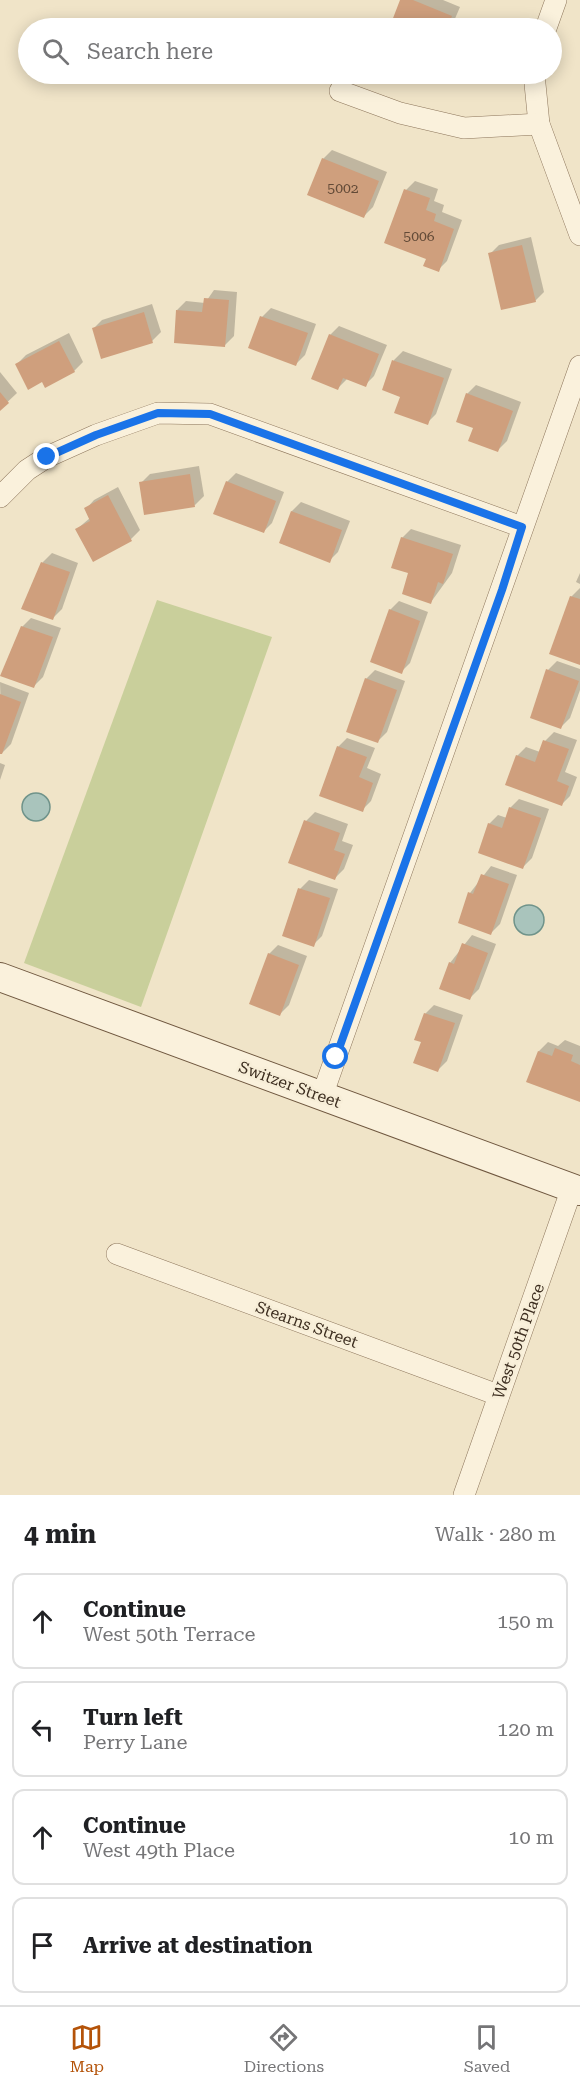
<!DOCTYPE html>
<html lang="en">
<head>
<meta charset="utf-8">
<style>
	body { margin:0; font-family:"Roboto Serif",serif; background:#f2f2f2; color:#202124 }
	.stop { position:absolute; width:18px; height:18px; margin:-14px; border:4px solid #1a73e8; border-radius:50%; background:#fff }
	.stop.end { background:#1a73e8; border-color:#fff; box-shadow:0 2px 6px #0008 }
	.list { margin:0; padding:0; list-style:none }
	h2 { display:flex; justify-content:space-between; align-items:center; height:78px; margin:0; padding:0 24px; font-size:26px }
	h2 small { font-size:20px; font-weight:400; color:#757577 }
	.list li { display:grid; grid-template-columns:39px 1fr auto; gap:18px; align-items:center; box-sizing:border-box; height:96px; margin:0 12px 12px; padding:0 12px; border:2px solid #e0e0e0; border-radius:12px }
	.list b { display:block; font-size:22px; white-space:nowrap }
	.list p { margin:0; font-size:20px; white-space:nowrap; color:#757577 }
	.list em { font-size:20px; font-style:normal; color:#757577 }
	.icon { flex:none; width:33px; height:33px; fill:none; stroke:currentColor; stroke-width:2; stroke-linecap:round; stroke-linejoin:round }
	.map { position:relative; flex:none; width:580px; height:1495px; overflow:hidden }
	.search { position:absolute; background:#fff; box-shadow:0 3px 15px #0003; left:18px; right:18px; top:18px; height:66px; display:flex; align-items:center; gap:15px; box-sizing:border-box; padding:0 21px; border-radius:33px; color:#757577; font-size:22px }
	.sheet { height:510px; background:#fff }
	nav { display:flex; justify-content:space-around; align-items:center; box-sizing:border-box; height:84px; border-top:2px solid #e0e0e0; background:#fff; font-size:16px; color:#757577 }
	nav a { display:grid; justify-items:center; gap:3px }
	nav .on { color:#b45309 }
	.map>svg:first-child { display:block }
	.green { fill:#c9cf9b }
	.water { fill:#a9c4bc; stroke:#6f938a; stroke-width:1.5 }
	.shadow { fill:#0003 }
	.building { fill:#cf9f7d }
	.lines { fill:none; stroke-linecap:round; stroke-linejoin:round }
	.street-casing { stroke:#8d765c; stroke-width:22 }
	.secondary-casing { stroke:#6f573f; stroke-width:30 }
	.street { stroke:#faf1dc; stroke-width:21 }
	.secondary { stroke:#faf1dc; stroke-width:28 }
	.route { stroke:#1a73e8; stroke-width:8 }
	.labels { text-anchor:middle; stroke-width:5; stroke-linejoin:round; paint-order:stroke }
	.number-label { font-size:14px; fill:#624a37 }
	.street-label { font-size:16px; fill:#3d2e20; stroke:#f7eed8 }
</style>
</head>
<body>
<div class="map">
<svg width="580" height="1495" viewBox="0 0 580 1495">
	<rect width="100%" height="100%" fill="#f0e4c8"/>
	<path class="green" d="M 157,600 L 272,637 L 141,1007 L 24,963 Z"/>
	<g class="water">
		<circle cx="36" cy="807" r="14"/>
		<circle cx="529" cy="920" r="15"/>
	</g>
	<g class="shadow">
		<path d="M 402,0 L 443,0 L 460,7 L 451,28 L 401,28 L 392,25 Z"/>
		<path d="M 332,150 L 387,172 L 373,207 L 364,216 L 323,159 Z"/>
		<path d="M 415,181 L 438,189 L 434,201 L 444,205 L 442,212 L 462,220 L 447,261 L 438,270 L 428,258 L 406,190 Z"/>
		<path d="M 531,237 L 544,292 L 535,301 L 490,254 L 499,245 Z"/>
		<path d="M 214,290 L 237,292 L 234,336 L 225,345 L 177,310 L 186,301 L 205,303 Z"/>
		<path d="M 152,304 L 161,332 L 152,341 L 93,329 L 102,320 Z"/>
		<path d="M 271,308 L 316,324 L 305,355 L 296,364 L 250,347 L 262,317 Z"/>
		<path d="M 339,326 L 387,345 L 374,376 L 365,385 L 347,379 L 338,388 L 330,335 Z"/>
		<path d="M 69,333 L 83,362 L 74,371 L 46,386 L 43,380 L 17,364 L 26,355 Z"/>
		<path d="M 403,351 L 452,369 L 436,414 L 427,423 L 402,396 L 384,389 L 394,360 Z"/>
		<path d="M 0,372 L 17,393 L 0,409 Z"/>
		<path d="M 476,385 L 521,402 L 507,441 L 498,450 L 475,427 L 467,394 Z"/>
		<path d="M 199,466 L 204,496 L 195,505 L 141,483 L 150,474 Z"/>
		<path d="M 236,473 L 284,492 L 272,523 L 263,532 L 227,482 Z"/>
		<path d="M 118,487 L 140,530 L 131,539 L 93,560 L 77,529 L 90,518 L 86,509 L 94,500 Z"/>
		<path d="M 301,502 L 350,521 L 338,552 L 329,561 L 280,543 L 292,511 Z"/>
		<path d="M 411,529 L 461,545 L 452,573 L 431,602 L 410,572 L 402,538 Z"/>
		<path d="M 52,553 L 78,563 L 62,609 L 53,618 L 23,608 L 43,562 Z"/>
		<path d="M 580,573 L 580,584 L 576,582 Z"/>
		<path d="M 580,588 L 580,663 L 571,597 Z"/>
		<path d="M 399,601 L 428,612 L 410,663 L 401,672 L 390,610 Z"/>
		<path d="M 31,618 L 61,628 L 43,677 L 34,686 L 22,627 Z"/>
		<path d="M 557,661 L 580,669 L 580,690 L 570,718 L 561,727 L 548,670 Z"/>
		<path d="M 375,670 L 405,681 L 387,732 L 378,741 L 366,679 Z"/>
		<path d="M 0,682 L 29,693 L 11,744 L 2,753 Z"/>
		<path d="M 554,732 L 577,740 L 565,772 L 577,777 L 570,796 L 561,805 L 517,756 L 526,747 L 540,752 L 545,741 Z"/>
		<path d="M 347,738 L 375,748 L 367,768 L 381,774 L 371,801 L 362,810 L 338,747 Z"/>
		<path d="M 0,763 L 5,765 L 0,780 Z"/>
		<path d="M 519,799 L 549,809 L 532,858 L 523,867 L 489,824 L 498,815 L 507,818 L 510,808 Z"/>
		<path d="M 315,812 L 348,824 L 342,841 L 353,845 L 344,869 L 335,878 L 306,821 Z"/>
		<path d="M 491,866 L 517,875 L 500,924 L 491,933 L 470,893 Z"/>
		<path d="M 309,880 L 338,889 L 322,936 L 313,945 L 300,889 Z"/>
		<path d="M 472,935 L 496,944 L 479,989 L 470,998 L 450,963 Z"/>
		<path d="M 278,945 L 307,956 L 289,1005 L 280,1014 L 269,954 Z"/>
		<path d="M 434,1005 L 463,1015 L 447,1061 L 438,1070 L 423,1041 L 425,1014 Z"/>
		<path d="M 565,1040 L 580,1046 L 580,1101 L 528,1081 L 539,1051 L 548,1042 L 558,1046 Z"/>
	</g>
	<g class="building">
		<path d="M 400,0 L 413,0 L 452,16 L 447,28 L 397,28 L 390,26 Z"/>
		<path d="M 428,74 L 451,74 L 448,82 Z"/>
		<path d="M 322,158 L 379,181 L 364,218 L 307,195 Z"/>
		<path d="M 404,189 L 430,198 L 426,210 L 436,214 L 434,221 L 454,229 L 439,272 L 423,266 L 426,259 L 384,243 Z"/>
		<path d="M 522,245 L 536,302 L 501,310 L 488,253 Z"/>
		<path d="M 204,298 L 229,300 L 225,347 L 174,343 L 176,310 L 202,312 Z"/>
		<path d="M 144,312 L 153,343 L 101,359 L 92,328 Z"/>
		<path d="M 260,316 L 308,333 L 296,366 L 248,348 Z"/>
		<path d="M 329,334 L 379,354 L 366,387 L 343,378 L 338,390 L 311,379 Z"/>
		<path d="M 59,341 L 75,372 L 45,388 L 42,382 L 28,390 L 15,364 Z"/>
		<path d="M 392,360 L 444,378 L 428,425 L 394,413 L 400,397 L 382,390 Z"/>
		<path d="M 0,392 L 9,403 L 0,411 Z"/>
		<path d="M 466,393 L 513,411 L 498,452 L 468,441 L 473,428 L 456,422 Z"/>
		<path d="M 190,474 L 195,507 L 144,515 L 139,482 Z"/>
		<path d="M 226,481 L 276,501 L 264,533 L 213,514 Z"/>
		<path d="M 108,495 L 132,541 L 93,562 L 75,529 L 90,521 L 84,508 Z"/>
		<path d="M 291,511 L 342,530 L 330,563 L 279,543 Z"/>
		<path d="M 401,537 L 453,554 L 443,584 L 438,582 L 431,604 L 402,594 L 408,573 L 391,568 Z"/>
		<path d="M 41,562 L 70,572 L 53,620 L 21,609 Z"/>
		<path d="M 570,596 L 580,599 L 580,665 L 549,654 Z"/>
		<path d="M 389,609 L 420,621 L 402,674 L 370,662 Z"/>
		<path d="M 21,626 L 53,637 L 34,688 L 0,676 Z"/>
		<path d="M 546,669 L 579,681 L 561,729 L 530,718 Z"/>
		<path d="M 365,678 L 397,690 L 378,743 L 346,732 Z"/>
		<path d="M 0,694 L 21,702 L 2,754 L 0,754 Z"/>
		<path d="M 543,740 L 569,749 L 557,781 L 569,786 L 562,806 L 505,785 L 516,755 L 535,762 Z"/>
		<path d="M 337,746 L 367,757 L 359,777 L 373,783 L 363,812 L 319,796 Z"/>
		<path d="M 509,807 L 541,818 L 523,869 L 478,853 L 488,823 L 502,828 Z"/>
		<path d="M 304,820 L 340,833 L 334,850 L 345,854 L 335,880 L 288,863 Z"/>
		<path d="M 481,874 L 509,884 L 491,935 L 458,923 L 468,892 L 473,894 Z"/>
		<path d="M 298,888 L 330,898 L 314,947 L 282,936 Z"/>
		<path d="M 462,943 L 488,953 L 470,1000 L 439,989 L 449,962 L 454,964 Z"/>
		<path d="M 268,953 L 299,965 L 280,1016 L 249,1004 Z"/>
		<path d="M 424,1013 L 455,1023 L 438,1072 L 413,1063 L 421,1042 L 414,1040 Z"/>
		<path d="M 555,1048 L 573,1055 L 571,1061 L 580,1065 L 580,1102 L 526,1082 L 538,1051 L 552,1056 Z"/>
	</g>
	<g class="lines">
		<g class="street-casing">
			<g id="street">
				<path d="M 546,28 L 556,0"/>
				<path d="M 534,74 L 539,124 L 580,235"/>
				<path d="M 340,91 L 400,113 L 464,128 L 539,124"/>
				<path d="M 0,497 L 27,470 L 47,457 L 96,435 L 158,413 L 210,414 L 522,527"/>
				<path d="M 322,1096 L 580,366"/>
				<path d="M 117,1254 L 498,1395"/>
				<path d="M 464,1495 L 572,1188"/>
			</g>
		</g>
		<g class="secondary-casing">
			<path id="secondary" d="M 0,977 L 580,1191"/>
		</g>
		<use href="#street" class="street"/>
		<use href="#secondary" class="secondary"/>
	</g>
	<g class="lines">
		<path class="route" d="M 47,457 L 96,435 L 158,413 L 210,414 L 522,527 L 502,590 L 336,1057"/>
	</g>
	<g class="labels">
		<g class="number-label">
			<text x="343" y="193">5002</text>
			<text x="419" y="241">5006</text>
		</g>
		<g class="street-label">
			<text transform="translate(290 1084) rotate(20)" y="6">Switzer Street</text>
			<text transform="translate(307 1324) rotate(20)" y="6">Stearns Street</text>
			<text transform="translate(518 1341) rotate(-70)" y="6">West 50th Place</text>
		</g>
	</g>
</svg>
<div class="stop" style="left:336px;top:1057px"></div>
<div class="stop end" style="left:47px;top:457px"></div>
<div class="search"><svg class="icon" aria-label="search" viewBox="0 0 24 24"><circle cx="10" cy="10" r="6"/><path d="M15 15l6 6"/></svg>Search here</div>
</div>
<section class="sheet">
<h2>4 min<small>Walk · 280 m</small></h2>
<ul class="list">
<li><svg class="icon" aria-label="ahead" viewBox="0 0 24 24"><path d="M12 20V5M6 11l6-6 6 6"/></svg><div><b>Continue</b><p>West 50th Terrace</p></div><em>150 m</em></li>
<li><svg class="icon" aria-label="left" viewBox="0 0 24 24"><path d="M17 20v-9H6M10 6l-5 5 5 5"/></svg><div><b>Turn left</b><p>Perry Lane</p></div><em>120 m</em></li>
<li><svg class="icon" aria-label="ahead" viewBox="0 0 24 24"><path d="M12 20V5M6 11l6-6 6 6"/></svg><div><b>Continue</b><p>West 49th Place</p></div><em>10 m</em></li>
<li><svg class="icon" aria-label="arrive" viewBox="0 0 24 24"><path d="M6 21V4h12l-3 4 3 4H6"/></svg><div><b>Arrive at destination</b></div></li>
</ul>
</section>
<nav>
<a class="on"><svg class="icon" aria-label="map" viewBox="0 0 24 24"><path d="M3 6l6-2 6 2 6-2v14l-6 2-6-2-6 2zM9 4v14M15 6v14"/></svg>Map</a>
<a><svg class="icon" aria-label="directions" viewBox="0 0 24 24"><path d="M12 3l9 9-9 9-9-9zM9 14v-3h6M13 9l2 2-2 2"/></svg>Directions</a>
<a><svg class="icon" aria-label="saved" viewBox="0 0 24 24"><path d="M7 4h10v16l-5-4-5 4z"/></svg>Saved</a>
</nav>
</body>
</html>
